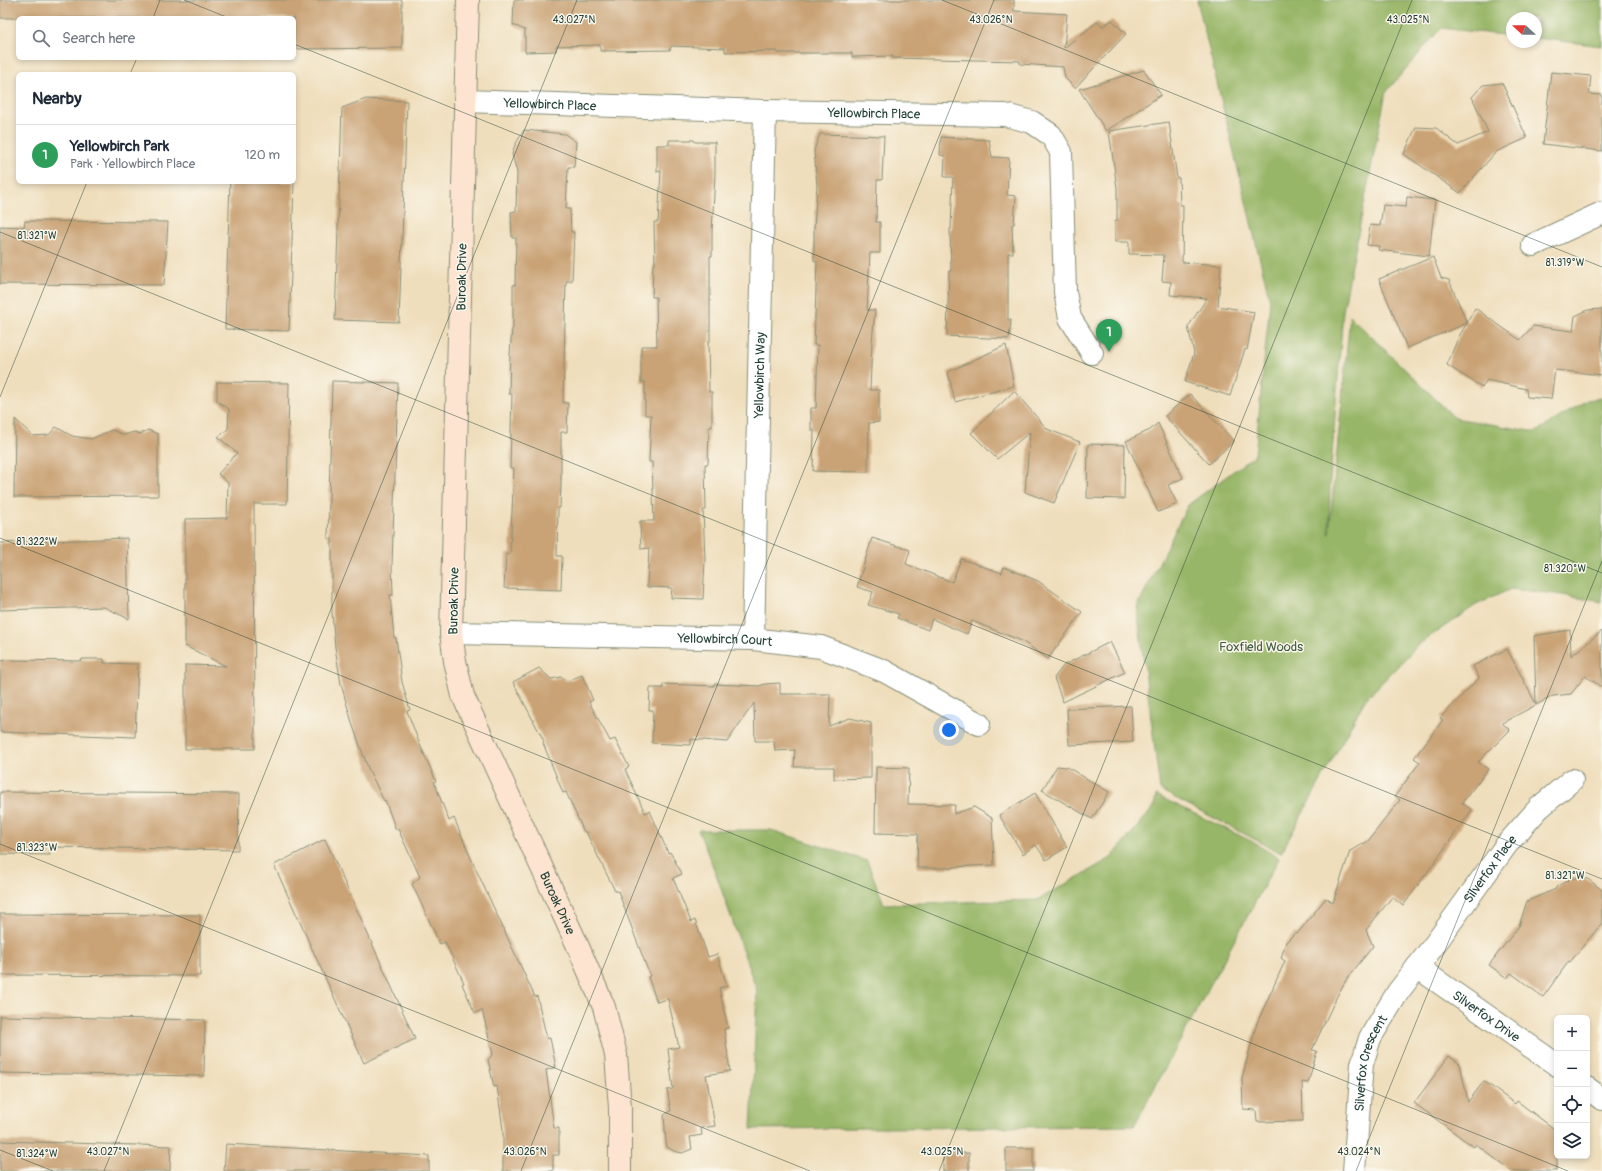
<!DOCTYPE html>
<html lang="en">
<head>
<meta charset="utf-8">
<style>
	body { margin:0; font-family:Pangolin,sans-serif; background:#f6f6f7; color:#1f2937 }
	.controls { position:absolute; right:12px; bottom:12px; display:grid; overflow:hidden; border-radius:6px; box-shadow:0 2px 6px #0003 }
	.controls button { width:36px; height:36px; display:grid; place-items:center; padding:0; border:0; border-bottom:1px solid #e0e1e3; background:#fff; color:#1f2937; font:20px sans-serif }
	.compass { position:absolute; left:1506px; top:12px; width:36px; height:36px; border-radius:50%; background:#fff; box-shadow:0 2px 6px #0003; rotate:292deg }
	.you { position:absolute; left:949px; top:730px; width:14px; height:14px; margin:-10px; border:3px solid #fff; border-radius:50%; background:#1a73e8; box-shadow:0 0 0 6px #1a73e833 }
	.badge { display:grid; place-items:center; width:26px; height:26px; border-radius:50%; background:#2563eb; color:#fff; font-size:13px; font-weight:700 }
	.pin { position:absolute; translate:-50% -33px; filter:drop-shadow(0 1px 2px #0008) }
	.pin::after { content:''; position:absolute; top:21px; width:14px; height:12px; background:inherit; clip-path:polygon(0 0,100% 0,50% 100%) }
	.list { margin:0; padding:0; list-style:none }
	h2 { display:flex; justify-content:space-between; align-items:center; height:52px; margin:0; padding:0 16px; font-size:17px }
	h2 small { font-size:13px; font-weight:400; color:#747a83 }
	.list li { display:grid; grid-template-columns:26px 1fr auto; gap:12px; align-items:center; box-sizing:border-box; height:60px; padding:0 16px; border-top:1px solid #e0e1e3 }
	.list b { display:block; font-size:15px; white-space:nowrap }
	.list p { margin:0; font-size:13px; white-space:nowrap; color:#747a83 }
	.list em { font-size:13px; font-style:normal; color:#747a83 }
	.icon { flex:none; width:22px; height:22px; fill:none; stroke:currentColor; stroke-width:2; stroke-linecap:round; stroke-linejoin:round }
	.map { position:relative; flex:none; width:1602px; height:1171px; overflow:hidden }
	.search { position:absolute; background:#fff; box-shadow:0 2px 6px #0003; left:16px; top:16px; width:280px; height:44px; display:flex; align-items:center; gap:10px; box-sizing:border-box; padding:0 14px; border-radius:6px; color:#747a83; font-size:15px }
	.panel { position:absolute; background:#fff; box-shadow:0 2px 6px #0003; left:16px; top:72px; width:280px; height:112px; border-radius:6px }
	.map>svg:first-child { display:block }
	.forest { fill:#98b668; stroke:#5c7a4e }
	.building { fill:#c9a274 }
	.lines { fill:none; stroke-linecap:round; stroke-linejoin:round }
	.street-casing { stroke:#878e78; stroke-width:24 }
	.secondary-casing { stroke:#878e78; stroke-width:24 }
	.street { stroke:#fff; stroke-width:22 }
	.secondary { stroke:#fde4d0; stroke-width:22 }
	.ticks { fill:none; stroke:#1f3d34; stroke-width:1; stroke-opacity:0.45 }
	.labels { text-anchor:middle; stroke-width:3; stroke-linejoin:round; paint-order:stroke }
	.street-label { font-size:13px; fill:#1f3d34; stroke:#fbf7ec }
	.park-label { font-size:13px; fill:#3f5b41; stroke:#fbf7ec }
	.ticks-label { font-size:10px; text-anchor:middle; fill:#1f3d34; stroke:#fbf7ec; stroke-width:3; stroke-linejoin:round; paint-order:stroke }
</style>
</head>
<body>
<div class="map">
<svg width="1602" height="1171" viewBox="0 0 1602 1171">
	<rect width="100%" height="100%" fill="#fbf7ec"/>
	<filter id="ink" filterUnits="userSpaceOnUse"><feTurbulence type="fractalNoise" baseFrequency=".025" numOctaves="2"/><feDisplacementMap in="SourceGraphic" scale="8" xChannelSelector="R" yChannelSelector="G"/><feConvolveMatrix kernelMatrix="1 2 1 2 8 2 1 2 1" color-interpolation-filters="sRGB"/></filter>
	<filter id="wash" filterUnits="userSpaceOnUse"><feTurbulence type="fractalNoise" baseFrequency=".012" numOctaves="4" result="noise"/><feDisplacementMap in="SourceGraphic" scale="16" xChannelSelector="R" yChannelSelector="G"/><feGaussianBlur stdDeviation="0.9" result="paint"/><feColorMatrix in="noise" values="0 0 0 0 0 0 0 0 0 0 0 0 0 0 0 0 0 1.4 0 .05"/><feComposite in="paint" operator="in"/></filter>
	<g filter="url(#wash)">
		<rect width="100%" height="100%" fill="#efdebc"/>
		<g class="forest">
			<path d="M 1197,0 L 1602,0 L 1602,46 L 1536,38 L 1536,18 L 1512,18 L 1512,36 L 1441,28 L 1386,92 L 1343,311 L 1330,481 L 1329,534 L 1350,316 L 1455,418 L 1536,432 L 1587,400 L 1602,398 L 1602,602 L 1556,594 L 1511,589 L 1476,605 L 1419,644 L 1365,700 L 1281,853 L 1160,790 L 1137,607 L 1188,505 L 1255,455 L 1270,301 Z"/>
			<path d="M 1156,795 L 1251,841 L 1279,858 L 1134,1126 L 751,1129 L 757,991 L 716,874 L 698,830 L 771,830 L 867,861 L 884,904 L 1038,900 L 1111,858 L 1154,807 Z"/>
		</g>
		<g id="blocks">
			<g class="building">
				<path d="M 0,0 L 402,0 L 402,48 L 294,49 L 294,18 L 0,18 Z"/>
				<path d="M 514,0 L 1014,0 L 1014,11 L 1067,14 L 1064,48 L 1097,22 L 1103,26 L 1112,20 L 1126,34 L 1075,88 L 1065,78 L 1063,67 L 1020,64 L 1020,61 L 892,58 L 893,56 L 852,57 L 852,53 L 777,53 L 777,51 L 725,52 L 725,48 L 671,46 L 670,50 L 600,51 L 600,45 L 556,46 L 556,51 L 525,52 L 525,30 L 513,25 Z"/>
				<path d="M 1144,70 L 1161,95 L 1106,131 L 1079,89 Z"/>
				<path d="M 1551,72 L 1591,76 L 1589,94 L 1602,95 L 1602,151 L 1543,144 Z"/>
				<path d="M 1502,83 L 1527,138 L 1496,152 L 1460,193 L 1404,154 L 1416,127 L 1436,128 L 1458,145 L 1488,132 L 1472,97 L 1483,85 Z"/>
				<path d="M 366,99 L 407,101 L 399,322 L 335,320 L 342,108 Z"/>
				<path d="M 1169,122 L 1177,178 L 1179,178 L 1180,205 L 1183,205 L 1182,262 L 1221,265 L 1218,306 L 1254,312 L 1247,350 L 1245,349 L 1230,396 L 1185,382 L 1194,353 L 1188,327 L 1207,298 L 1170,295 L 1171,282 L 1162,281 L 1164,255 L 1129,254 L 1129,242 L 1115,242 L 1115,221 L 1117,221 L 1117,188 L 1109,131 Z"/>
				<path d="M 524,130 L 565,134 L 576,142 L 574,167 L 568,167 L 566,209 L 570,209 L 571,232 L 574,232 L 572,281 L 566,281 L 563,403 L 568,403 L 567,432 L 561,432 L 561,485 L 560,508 L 558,508 L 557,556 L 562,556 L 561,590 L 504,588 L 506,554 L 510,554 L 514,468 L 510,468 L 512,394 L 509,394 L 510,354 L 512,329 L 513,328 L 513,285 L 515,285 L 516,238 L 512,238 L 511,212 L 516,211 L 517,172 L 512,154 L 515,145 Z"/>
				<path d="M 820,134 L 884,136 L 882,180 L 877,180 L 876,222 L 880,222 L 880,253 L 870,253 L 867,310 L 875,310 L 872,342 L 870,390 L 879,390 L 879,422 L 869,423 L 868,472 L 813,471 L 814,430 L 811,430 L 811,408 L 816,408 L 818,345 L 814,345 L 817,261 L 814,261 L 814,228 L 817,185 L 814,150 Z"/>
				<path d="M 941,137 L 989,140 L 992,157 L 1009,158 L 1007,195 L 1016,196 L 1014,224 L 1012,224 L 1013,253 L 1008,253 L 1008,320 L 1011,320 L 1009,339 L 947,336 L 949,271 L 951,271 L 950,229 L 951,229 L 953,177 L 944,177 L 945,156 L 940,155 Z"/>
				<path d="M 669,140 L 694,140 L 695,142 L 715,142 L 715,174 L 712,232 L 712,256 L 710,256 L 710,342 L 708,342 L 709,392 L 712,392 L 712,427 L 709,427 L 708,464 L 705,464 L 706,510 L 703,510 L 705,559 L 703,599 L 671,598 L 672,588 L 647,587 L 649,548 L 641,549 L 640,521 L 654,521 L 652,462 L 649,462 L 651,415 L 645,415 L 645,382 L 641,382 L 641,346 L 657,346 L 656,297 L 652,297 L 653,265 L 655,265 L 654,222 L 658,222 L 661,171 L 657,172 L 657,145 L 669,145 Z"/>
				<path d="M 230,182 L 294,182 L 289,331 L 225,329 Z"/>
				<path d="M 1407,197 L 1435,200 L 1429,256 L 1378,250 L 1379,246 L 1367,245 L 1370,225 L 1380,226 L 1383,205 L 1406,207 Z"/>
				<path d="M 25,221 L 168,222 L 164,285 L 0,284 L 0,226 L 24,227 Z"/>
				<path d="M 1433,257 L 1441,278 L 1449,280 L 1467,323 L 1475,308 L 1520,340 L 1533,326 L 1573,331 L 1575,316 L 1588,310 L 1602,309 L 1602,375 L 1555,370 L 1551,399 L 1527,397 L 1526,389 L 1487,380 L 1482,387 L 1447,365 L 1458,338 L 1467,323 L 1407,348 L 1379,279 Z"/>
				<path d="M 1006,345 L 1014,386 L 955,402 L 948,372 Z"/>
				<path d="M 332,381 L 398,383 L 392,565 L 393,595 L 390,595 L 394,638 L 396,638 L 402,682 L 410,710 L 407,711 L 420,745 L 436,781 L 434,782 L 449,821 L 454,818 L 473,863 L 535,997 L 537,996 L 547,1039 L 550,1038 L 556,1067 L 546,1070 L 554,1128 L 559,1128 L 559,1155 L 553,1155 L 553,1171 L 503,1171 L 503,1130 L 497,1086 L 494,1087 L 488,1060 L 493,1054 L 482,1010 L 475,1013 L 462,984 L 464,983 L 445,942 L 440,944 L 412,884 L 420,877 L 398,829 L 396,830 L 385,800 L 384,801 L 368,768 L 353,726 L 341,684 L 335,647 L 332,613 L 332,539 L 328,539 Z"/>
				<path d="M 217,382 L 289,383 L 287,504 L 254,504 L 255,749 L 185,749 L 185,665 L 226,666 L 185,646 L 185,519 L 227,518 L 228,483 L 218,474 L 237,453 L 218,437 L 228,429 L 229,409 L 217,401 Z"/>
				<path d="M 1014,391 L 1047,429 L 1080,442 L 1054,503 L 1025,492 L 1030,432 L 997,459 L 971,433 Z"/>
				<path d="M 1190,394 L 1234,441 L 1209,464 L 1165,416 Z"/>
				<path d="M 15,419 L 33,436 L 49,435 L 56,427 L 72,436 L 91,439 L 112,430 L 124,435 L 134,432 L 140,434 L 148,430 L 158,434 L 158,496 L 14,497 Z"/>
				<path d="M 1158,423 L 1183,478 L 1168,485 L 1177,504 L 1158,512 L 1126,441 L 1150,430 Z"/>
				<path d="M 1088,444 L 1125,445 L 1124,499 L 1087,498 Z"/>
				<path d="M 127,538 L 129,619 L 104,607 L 0,610 L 0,543 Z"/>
				<path d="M 872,538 L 910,550 L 906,564 L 952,582 L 961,559 L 1002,573 L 1004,567 L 1038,581 L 1082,612 L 1048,659 L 1022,641 L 972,621 L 967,634 L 932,619 L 928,630 L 897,618 L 899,614 L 868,605 L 873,592 L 857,587 Z"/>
				<path d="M 1570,630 L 1571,656 L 1602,631 L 1602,687 L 1585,676 L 1571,694 L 1553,696 L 1502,723 L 1510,730 L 1478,762 L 1488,769 L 1462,803 L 1472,810 L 1403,906 L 1392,897 L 1366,930 L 1373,946 L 1346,980 L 1336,998 L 1312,1050 L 1317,1051 L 1308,1083 L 1302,1082 L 1303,1121 L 1257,1122 L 1256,1110 L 1243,1109 L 1242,1078 L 1257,1023 L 1285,961 L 1281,958 L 1286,942 L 1295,933 L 1297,934 L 1326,898 L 1333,903 L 1350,851 L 1368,841 L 1400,800 L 1395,796 L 1420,762 L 1414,758 L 1443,720 L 1440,718 L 1479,678 L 1473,666 L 1507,649 L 1536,704 L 1534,636 Z"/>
				<path d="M 1110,642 L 1125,672 L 1063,702 L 1054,678 L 1064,665 Z"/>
				<path d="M 82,659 L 104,659 L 104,663 L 138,664 L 135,737 L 0,732 L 0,661 L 9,660 L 82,661 Z"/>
				<path d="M 539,668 L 551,679 L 561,677 L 567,681 L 582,675 L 593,700 L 589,702 L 610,741 L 615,739 L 629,767 L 625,769 L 645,813 L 650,811 L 668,853 L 670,852 L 682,874 L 673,878 L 691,922 L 695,920 L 708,957 L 717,954 L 727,986 L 719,988 L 728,1028 L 724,1029 L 730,1071 L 706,1075 L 715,1126 L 701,1128 L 702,1135 L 690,1137 L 692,1149 L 682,1153 L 674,1151 L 667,1147 L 666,1142 L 664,1115 L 671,1111 L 667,1090 L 673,1089 L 668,1049 L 679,1047 L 668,999 L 657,1002 L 648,977 L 650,976 L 618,891 L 615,891 L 586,832 L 584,832 L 566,792 L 563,793 L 543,743 L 544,741 L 513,682 Z"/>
				<path d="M 780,683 L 780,694 L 830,694 L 829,726 L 850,718 L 871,723 L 871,778 L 834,779 L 834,767 L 794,767 L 795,750 L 775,751 L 774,741 L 755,741 L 754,703 L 727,742 L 691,739 L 691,745 L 652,743 L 653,710 L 649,710 L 650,688 L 663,688 L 663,684 L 714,686 L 714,684 L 759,686 L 765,684 Z"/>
				<path d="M 1131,706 L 1133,742 L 1069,745 L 1067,709 Z"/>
				<path d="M 1057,766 L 1067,767 L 1109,792 L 1092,819 L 1042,790 Z"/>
				<path d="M 876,767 L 909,768 L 908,804 L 955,805 L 954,814 L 974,807 L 992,818 L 994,865 L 953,867 L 953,868 L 917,868 L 918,834 L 875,833 Z"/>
				<path d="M 0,792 L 239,794 L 238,850 L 50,847 L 50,855 L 0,854 Z"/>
				<path d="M 1035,793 L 1067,847 L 1046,860 L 1036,845 L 1023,854 L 999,815 Z"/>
				<path d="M 325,839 L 415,1039 L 364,1063 L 274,865 Z"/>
				<path d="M 1571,878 L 1588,879 L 1602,890 L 1602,923 L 1570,962 L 1569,961 L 1543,997 L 1511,973 L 1507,978 L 1489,965 L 1519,926 L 1527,901 L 1556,889 L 1556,887 Z"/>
				<path d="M 0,914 L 200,915 L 200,976 L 0,975 Z"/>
				<path d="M 0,1016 L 205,1020 L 204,1076 L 0,1073 Z"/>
				<path d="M 1449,1056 L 1460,1064 L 1468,1102 L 1484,1081 L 1515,1104 L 1517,1101 L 1557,1131 L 1557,1171 L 1511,1171 L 1476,1144 L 1474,1147 L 1414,1103 Z"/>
				<path d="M 0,1141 L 171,1146 L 170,1171 L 0,1171 Z"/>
				<path d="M 226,1144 L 429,1156 L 429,1171 L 224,1171 Z"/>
				<rect x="1006" y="1148" width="27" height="23"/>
				<rect x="943" y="1153" width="26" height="18"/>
			</g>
		</g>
	</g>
	<g filter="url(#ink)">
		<use href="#blocks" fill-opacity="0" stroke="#878e78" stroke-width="1"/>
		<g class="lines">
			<g class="street-casing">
				<g id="street">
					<path id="s1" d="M 465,101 L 765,111 L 1005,115 L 1032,122 L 1051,135 L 1061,152 L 1065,292 L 1070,318 L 1092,353"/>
					<path d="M 1533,245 L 1602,213"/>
					<path id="s2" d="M 451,633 L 753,639 L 821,647 L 884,671 L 979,724"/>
					<path id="s3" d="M 753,639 L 765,111"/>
					<path id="s4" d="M 1417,967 L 1557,1065"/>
					<path d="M 1587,1088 L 1602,1099"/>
					<path id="s5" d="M 1354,1171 L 1362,1064 L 1370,1038 L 1398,992 L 1435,944 L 1507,844 L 1539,808 L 1572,780"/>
				</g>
			</g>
			<g class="secondary-casing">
				<g id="secondary">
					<path id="s6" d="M 468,0 L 451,633 L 455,661 L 463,696 L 576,942 L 604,1007 L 616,1055 L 620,1108 L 620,1171"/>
				</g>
			</g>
			<use href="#street" class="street"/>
			<use href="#secondary" class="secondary"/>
		</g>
	</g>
	<path class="ticks" d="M 184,0 L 229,18M 942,0 L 1602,267M 153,18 L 160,0M 294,44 L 1602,573M 130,74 L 137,58M 0,232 L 1602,879M 0,397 L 87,182M 0,538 L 1568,1171M 0,844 L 810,1171M 0,1150 L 53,1171M 104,1171 L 577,0M 521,1171 L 994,0M 939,1171 L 1412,0M 1356,1171 L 1602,561"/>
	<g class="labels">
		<g class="street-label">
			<text dy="5" stroke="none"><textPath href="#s1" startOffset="85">Yellowbirch Place</textPath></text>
			<text dy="5" stroke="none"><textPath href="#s1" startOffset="409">Yellowbirch Place</textPath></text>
			<text transform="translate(461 277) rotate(-89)" y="5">Buroak Drive</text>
			<text dy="5" stroke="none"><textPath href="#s3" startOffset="264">Yellowbirch Way</textPath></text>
			<text transform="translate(453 601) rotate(-89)" y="5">Buroak Drive</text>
			<text dy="5" stroke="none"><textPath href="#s2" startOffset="274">Yellowbirch Court</textPath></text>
			<text dy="5" stroke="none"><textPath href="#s5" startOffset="342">Silverfox Place</textPath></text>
			<text dy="5" stroke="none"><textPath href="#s6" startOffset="925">Buroak Drive</textPath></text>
			<text dy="5" stroke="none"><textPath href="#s4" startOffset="85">Silverfox Drive</textPath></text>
			<text dy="5" stroke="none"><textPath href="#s5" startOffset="110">Silverfox Crescent</textPath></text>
		</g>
		<g class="park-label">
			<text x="1261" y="651">Foxfield Woods</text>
		</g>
	</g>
	<g class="ticks-label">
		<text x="574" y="23">43.027°N</text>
		<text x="991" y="23">43.026°N</text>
		<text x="1408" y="23">43.025°N</text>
		<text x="37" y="239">81.321°W</text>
		<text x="1565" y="266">81.319°W</text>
		<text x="37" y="545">81.322°W</text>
		<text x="1565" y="572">81.320°W</text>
		<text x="37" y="851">81.323°W</text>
		<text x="1565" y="879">81.321°W</text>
		<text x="108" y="1155">43.027°N</text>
		<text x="525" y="1155">43.026°N</text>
		<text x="942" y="1155">43.025°N</text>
		<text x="1359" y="1155">43.024°N</text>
		<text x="37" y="1157">81.324°W</text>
	</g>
</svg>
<div class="controls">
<button>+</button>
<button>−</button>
<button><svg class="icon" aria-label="locate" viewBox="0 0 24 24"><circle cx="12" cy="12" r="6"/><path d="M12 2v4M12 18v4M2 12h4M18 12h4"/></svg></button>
<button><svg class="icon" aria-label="layers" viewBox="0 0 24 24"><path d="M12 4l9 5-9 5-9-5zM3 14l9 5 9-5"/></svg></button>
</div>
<svg class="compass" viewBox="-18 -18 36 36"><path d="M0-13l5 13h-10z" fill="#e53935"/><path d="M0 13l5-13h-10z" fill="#747a83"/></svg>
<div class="you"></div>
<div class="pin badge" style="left:1109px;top:352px;background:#2e9e5b">1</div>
<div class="search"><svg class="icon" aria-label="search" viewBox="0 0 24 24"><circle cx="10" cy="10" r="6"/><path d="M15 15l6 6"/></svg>Search here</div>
<section class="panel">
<h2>Nearby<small></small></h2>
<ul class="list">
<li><span class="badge" style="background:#2e9e5b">1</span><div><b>Yellowbirch Park</b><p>Park · Yellowbirch Place</p></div><em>120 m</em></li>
</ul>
</section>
</div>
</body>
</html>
